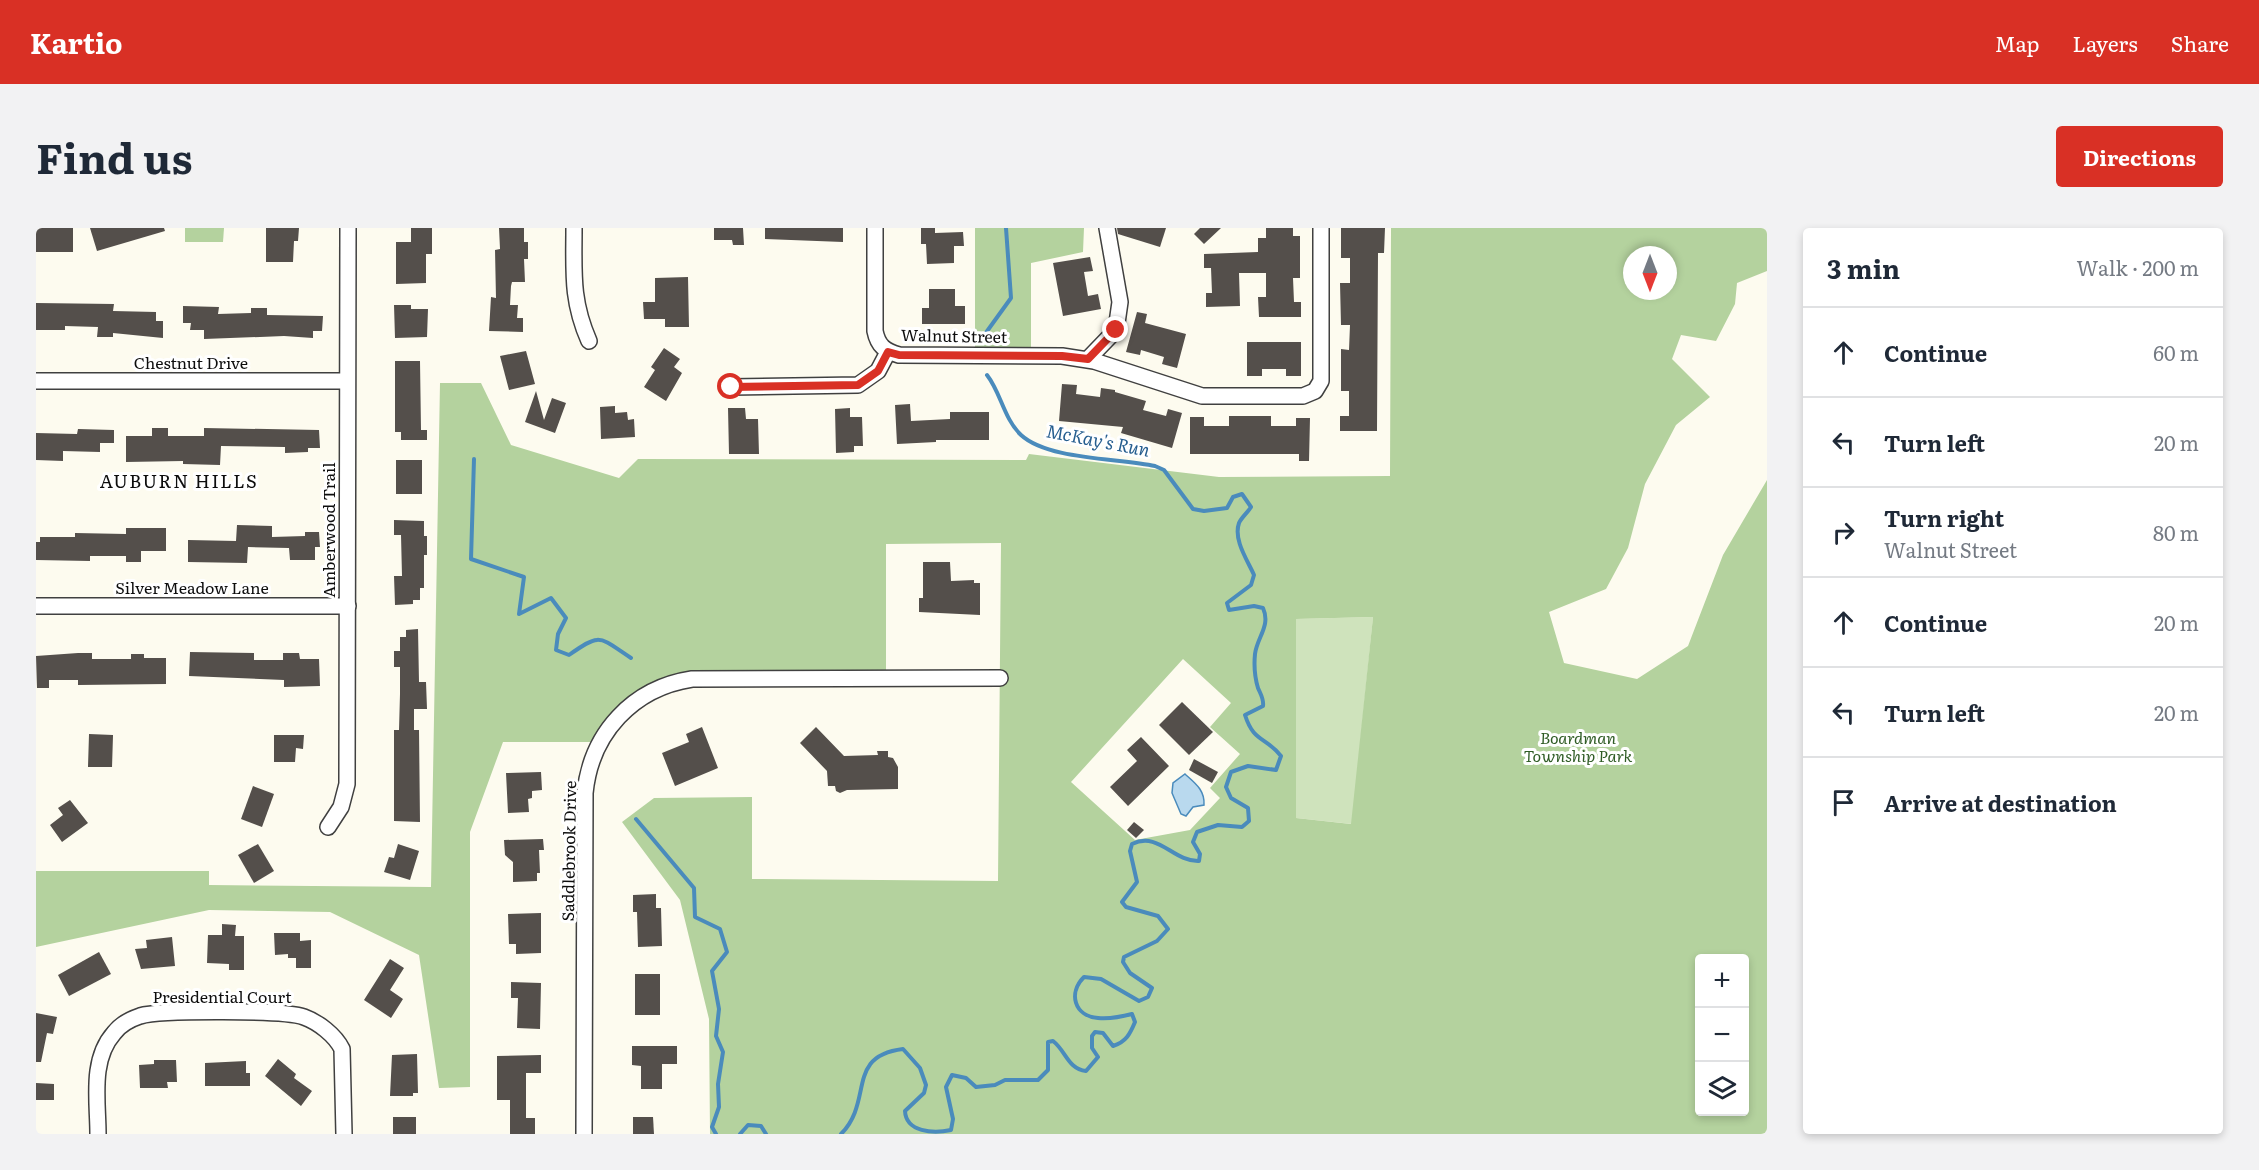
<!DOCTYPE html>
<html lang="en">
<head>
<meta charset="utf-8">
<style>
	body { margin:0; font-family:Literata,serif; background:#f2f2f3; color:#1f2937 }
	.controls { position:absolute; right:18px; bottom:18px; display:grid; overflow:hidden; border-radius:6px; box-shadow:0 3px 9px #0003 }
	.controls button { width:54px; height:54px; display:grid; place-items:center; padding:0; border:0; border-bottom:2px solid #e0e1e3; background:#fff; color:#1f2937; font:30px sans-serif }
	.compass { position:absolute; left:1587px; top:18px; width:54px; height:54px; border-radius:50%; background:#fff; box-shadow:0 3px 9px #0003; rotate:180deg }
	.stop { position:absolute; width:18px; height:18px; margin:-14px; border:4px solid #d93025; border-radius:50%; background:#fff }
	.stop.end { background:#d93025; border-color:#fff; box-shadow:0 2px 6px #0008 }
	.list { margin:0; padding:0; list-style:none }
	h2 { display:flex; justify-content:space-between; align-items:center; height:78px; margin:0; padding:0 24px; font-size:26px }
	h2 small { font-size:20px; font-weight:400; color:#747a83 }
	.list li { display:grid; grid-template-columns:39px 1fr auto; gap:18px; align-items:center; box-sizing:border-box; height:90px; padding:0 24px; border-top:2px solid #e0e1e3 }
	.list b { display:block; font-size:22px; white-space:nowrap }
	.list p { margin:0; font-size:20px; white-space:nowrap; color:#747a83 }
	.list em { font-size:20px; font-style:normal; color:#747a83 }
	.icon { flex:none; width:33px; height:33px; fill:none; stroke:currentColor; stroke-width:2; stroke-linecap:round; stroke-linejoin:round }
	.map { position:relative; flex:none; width:1731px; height:906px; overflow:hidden; border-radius:6px }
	header { display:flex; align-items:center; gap:36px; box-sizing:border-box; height:84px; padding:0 30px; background:#d93025; color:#fff }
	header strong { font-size:28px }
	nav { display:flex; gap:33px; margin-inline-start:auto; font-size:21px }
	.intro { display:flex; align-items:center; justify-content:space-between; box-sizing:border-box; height:144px; padding:0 36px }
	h1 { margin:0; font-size:42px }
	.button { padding:15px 27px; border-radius:6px; background:#d93025; color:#fff; font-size:21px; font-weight:700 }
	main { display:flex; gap:36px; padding:0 36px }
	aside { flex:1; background:#fff; border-radius:6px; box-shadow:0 3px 9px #0003 }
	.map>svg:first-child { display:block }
	.green { fill:#cfe3bc }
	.forest { fill:#b4d29e; fill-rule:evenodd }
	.water { fill:#b9d9ee; stroke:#4a8bbc; stroke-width:1.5 }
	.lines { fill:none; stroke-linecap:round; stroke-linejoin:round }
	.stream { stroke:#4a8bbc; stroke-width:4 }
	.building { fill:#544f4b }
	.minor-casing { stroke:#404040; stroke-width:18 }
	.minor { stroke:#fff; stroke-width:15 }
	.route { stroke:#d93025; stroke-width:8 }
	.labels { text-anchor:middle; stroke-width:6; stroke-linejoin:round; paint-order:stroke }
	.street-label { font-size:16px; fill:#0d0d0d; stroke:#fff }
	.park-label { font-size:16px; font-style:italic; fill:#2f5c25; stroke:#fff }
	.water-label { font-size:18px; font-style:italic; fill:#265e8f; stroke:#fff }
	.neighbourhood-label { font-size:18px; letter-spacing:1.5px; fill:#0d0d0d; stroke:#fff }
</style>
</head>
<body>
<header>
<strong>Kartio</strong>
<nav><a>Map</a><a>Layers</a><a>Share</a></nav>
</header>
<div class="intro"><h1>Find us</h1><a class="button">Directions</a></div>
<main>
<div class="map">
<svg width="1731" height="906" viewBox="0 0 1731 906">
	<rect width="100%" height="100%" fill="#fdfbef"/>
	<path class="green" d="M 1337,389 L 1316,596 L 1260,590 L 1260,391 Z"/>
	<g class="forest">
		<path d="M 149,0 L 188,0 L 187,14 L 149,14 Z"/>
		<path d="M 939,0 L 1048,0 L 1047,24 L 995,35 L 995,128 L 939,127 Z"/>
		<path d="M 1355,0 L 1731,0 L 1731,43 L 1701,55 L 1699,76 L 1680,113 L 1645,107 L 1636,131 L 1674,169 L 1640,197 L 1609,256 L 1592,320 L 1570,361 L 1513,384 L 1528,435 L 1601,451 L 1652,418 L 1687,327 L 1731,252 L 1731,906 L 674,906 L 673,791 L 644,672 L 586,594 L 618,570 L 716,569 L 716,651 L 962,653 L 965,315 L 850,316 L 850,450 L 628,458 L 564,514 L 467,514 L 434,604 L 434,859 L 403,860 L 383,727 L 294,684 L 173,682 L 0,719 L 0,643 L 173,643 L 173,657 L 395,659 L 404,155 L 445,155 L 475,217 L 583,250 L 602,231 L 990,232 L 993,226 L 1183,249 L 1354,248 ZM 1596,27 L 1632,27 L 1632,63 L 1596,63 ZM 1337,389 L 1315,596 L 1260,590 L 1260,391 ZM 1147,431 L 1195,475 L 1174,499 L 1204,526 L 1174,560 L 1184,570 L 1154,602 L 1099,612 L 1035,554 ZM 1664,730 L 1708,730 L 1708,884 L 1664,884 Z"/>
	</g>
	<path class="water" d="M 1149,546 C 1159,555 1169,562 1168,577 L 1157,579 L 1150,588 L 1145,586 L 1136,565 L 1137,555 Z"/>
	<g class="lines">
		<g class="stream">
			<path d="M 949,106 L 975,70 L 970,0"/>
			<path d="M 438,231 L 435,331 L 488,349 L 483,386 L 515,370 L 530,390 L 522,406 L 520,422 L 533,427 C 565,404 563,409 595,430"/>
			<path d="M 600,591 L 658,660 L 659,689 L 684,701 L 691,724 L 676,743 L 683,781 L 680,808 L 687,824 L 682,856 L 683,879 L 676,899 L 680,906"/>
			<path d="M 704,906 L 712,897 L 725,898 L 730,906"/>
			<path d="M 805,906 C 838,873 809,828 867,821 L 884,840 L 890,857 L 888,865 L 869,883 C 870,904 897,906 915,902 L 917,891 L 910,859 L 916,847 L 930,850 L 940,859 L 959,857 L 969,852 L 1002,852 L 1012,842 L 1012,814 L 1017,813 C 1030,823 1032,841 1050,843 L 1062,829 L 1056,820 L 1056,808 L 1059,804 L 1067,805 L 1077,818 C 1090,814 1094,806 1099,794 L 1096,786 C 1085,789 1074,791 1062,790 C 1038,788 1032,765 1048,749 L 1065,751 L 1103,773 L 1112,769 L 1116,760 L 1094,745 L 1087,734 L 1088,729 L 1121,713 L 1132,701 L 1122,688 L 1090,679 L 1086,674 L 1101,654 L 1094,623 L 1096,616 C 1123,603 1137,634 1163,633 L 1164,626 L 1157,614 L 1161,604 L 1182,597 L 1206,599 L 1213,593 L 1212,580 L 1195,570 L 1190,559 L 1195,544 L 1212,538 L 1240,542 L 1245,528 C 1229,508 1218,515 1209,487 L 1227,478 C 1228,471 1225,467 1222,460 C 1219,450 1218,436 1219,426 C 1221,409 1235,398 1227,380 L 1218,378 L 1193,382 L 1191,375 L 1215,357 L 1218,347 C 1212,333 1197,312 1203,295 C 1205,290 1212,284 1215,279 L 1206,266 L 1197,269 L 1191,280 L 1168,283 L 1157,281 L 1128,242 L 1119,238 C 1084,230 1012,232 985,207 C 968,191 965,165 951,147"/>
		</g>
	</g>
	<g class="building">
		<rect x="0" y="0" width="37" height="24"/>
		<path d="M 54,0 L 128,0 L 129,3 L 61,23 Z"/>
		<path d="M 230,0 L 263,0 L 262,13 L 258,13 L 257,34 L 230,34 Z"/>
		<path d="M 375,0 L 396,0 L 396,26 L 390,26 L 390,55 L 360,56 L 360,14 L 375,14 Z"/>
		<path d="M 463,0 L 488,0 L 488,14 L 492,14 L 492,31 L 488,31 L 489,54 L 476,54 L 475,58 L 474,77 L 482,77 L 481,90 L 487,90 L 487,104 L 453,103 L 455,69 L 460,70 L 459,22 L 464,21 Z"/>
		<path d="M 678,0 L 707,0 L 708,17 L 697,17 L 696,12 L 678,12 Z"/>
		<path d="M 729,0 L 807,0 L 807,14 L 729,11 Z"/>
		<path d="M 885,0 L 899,0 L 899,5 L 927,4 L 928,18 L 918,18 L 918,35 L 891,36 L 890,16 L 885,16 Z"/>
		<path d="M 1081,0 L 1130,0 L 1124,19 L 1082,6 Z"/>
		<path d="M 1164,0 L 1185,0 L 1168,16 L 1158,6 Z"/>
		<path d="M 1230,0 L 1257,0 L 1257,8 L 1264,8 L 1264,50 L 1257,50 L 1258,74 L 1265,74 L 1265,89 L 1223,89 L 1222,69 L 1230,69 L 1230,45 L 1203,45 L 1204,78 L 1170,79 L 1170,65 L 1176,65 L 1175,40 L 1168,40 L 1168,26 L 1222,24 L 1222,10 L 1230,10 Z"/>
		<path d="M 1305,0 L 1349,0 L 1348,25 L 1342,25 L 1341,203 L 1304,203 L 1304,188 L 1313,188 L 1313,163 L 1305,163 L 1305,121 L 1313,122 L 1314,97 L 1305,97 L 1304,55 L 1314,55 L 1314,30 L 1305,30 Z"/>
		<path d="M 1054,29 L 1057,43 L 1048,44 L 1052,68 L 1062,66 L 1065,81 L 1027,88 L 1017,35 Z"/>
		<path d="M 652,49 L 653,99 L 629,99 L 629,91 L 608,91 L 607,74 L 619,74 L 619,50 Z"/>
		<path d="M 893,61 L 919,61 L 919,78 L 929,78 L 929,96 L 886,96 L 886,80 L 893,80 Z"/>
		<path d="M 0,75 L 78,76 L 77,83 L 120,84 L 120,93 L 127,93 L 127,110 L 77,105 L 77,109 L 61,109 L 62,99 L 29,98 L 29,102 L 0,102 Z"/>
		<path d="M 358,77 L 375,77 L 375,81 L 392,81 L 391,109 L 359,110 Z"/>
		<path d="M 147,78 L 183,79 L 182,86 L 215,85 L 215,80 L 231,80 L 231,87 L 287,88 L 286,103 L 277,103 L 277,110 L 248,108 L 168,111 L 168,102 L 154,102 L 155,95 L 147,95 Z"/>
		<path d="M 1101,84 L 1111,86 L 1109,95 L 1150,106 L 1141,140 L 1126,136 L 1128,129 L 1105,122 L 1104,127 L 1090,124 Z"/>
		<path d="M 1211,114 L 1265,114 L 1265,148 L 1250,148 L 1250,141 L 1226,141 L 1226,148 L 1211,148 Z"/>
		<path d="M 628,120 L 644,131 L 638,139 L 646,145 L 630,173 L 608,159 L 619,142 L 615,139 Z"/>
		<path d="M 490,123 L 499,156 L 473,162 L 464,128 Z"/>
		<path d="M 359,133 L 384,133 L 385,202 L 391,202 L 391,212 L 365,212 L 365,204 L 359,204 Z"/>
		<path d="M 1026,156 L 1041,157 L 1040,166 L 1064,169 L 1065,160 L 1079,162 L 1079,164 L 1110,173 L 1107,182 L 1130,188 L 1132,181 L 1146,185 L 1136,220 L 1085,205 L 1087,199 L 1023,193 Z"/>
		<path d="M 500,163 L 508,192 L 516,170 L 530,175 L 519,205 L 489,194 Z"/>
		<path d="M 874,176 L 875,193 L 914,191 L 914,184 L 953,184 L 953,212 L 900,212 L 900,214 L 861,216 L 859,177 Z"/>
		<path d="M 579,178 L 579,185 L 591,184 L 592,192 L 598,191 L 599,209 L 565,211 L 564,179 Z"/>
		<path d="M 692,180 L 709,180 L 710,191 L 722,191 L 723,226 L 693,226 Z"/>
		<path d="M 814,180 L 814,189 L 826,189 L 827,218 L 818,218 L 818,224 L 800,225 L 799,181 Z"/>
		<path d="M 1193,188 L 1235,188 L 1235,198 L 1260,198 L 1260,190 L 1274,190 L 1273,233 L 1263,233 L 1263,226 L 1154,226 L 1154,189 L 1168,189 L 1168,198 L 1193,198 Z"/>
		<path d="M 116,200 L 132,200 L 132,208 L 168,208 L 168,200 L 283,202 L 284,220 L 272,220 L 272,224 L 249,225 L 249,219 L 185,218 L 184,237 L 147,236 L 147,233 L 90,234 L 90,208 L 116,208 Z"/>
		<path d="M 42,201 L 78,202 L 78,215 L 64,215 L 64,224 L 27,223 L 27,233 L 0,232 L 0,205 L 41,206 Z"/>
		<rect x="360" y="232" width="26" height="34"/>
		<path d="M 358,292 L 388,293 L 388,308 L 391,308 L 391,327 L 388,327 L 388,360 L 384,360 L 384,372 L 377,372 L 377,376 L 359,377 L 358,348 L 366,348 L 365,307 L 358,307 Z"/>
		<path d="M 201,297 L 236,298 L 236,309 L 269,308 L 269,304 L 283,304 L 284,319 L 279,319 L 279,332 L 254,332 L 253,320 L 212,319 L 211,335 L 152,334 L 152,312 L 200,313 Z"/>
		<path d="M 90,300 L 130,300 L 130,323 L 105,323 L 105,334 L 90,334 L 90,328 L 54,328 L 54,333 L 0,332 L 0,314 L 4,314 L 4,309 L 39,309 L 39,305 L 90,306 Z"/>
		<path d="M 887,334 L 914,334 L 915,353 L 938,352 L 938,355 L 944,355 L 944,387 L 883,384 L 883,370 L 887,370 Z"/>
		<path d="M 382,401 L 383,454 L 390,454 L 391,481 L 378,481 L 378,502 L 383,502 L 384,594 L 358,593 L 358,502 L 363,502 L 364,466 L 364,439 L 358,439 L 358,423 L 364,423 L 364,409 L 370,409 L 370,402 Z"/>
		<path d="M 154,424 L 218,425 L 218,432 L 247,432 L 247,425 L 263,425 L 264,431 L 283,431 L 284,458 L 248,459 L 248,452 L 153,448 Z"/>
		<path d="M 42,425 L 56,425 L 56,431 L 95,431 L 95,426 L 108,426 L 108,430 L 130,430 L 130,456 L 42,457 L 42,452 L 13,452 L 13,460 L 1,460 L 0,428 Z"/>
		<path d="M 1146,474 L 1177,504 L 1153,527 L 1123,497 Z"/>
		<path d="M 666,499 L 682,540 L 639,558 L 626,525 L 653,514 L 650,506 Z"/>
		<path d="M 780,499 L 808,528 L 842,527 L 841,523 L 852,523 L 852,529 L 857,530 L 862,539 L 862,561 L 811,562 L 804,565 L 800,563 L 799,558 L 792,558 L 791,543 L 764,515 Z"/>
		<path d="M 53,506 L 77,507 L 76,539 L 52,539 Z"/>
		<path d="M 238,507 L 268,507 L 267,521 L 260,520 L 259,534 L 238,534 Z"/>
		<path d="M 1105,509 L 1133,538 L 1092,578 L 1074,559 L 1101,533 L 1091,522 Z"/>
		<path d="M 1158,531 L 1182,544 L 1176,555 L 1153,542 Z"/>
		<path d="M 505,544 L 506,562 L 496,563 L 496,570 L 492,571 L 493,584 L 472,585 L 470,545 Z"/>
		<path d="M 217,558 L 238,566 L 226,599 L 205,591 Z"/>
		<path d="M 34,572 L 52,595 L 26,614 L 14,597 L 27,587 L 22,580 Z"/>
		<path d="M 1098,594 L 1108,602 L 1100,610 L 1091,602 Z"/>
		<path d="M 507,611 L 508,622 L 503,622 L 504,645 L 501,645 L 501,653 L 477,654 L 477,634 L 469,627 L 468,612 Z"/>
		<path d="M 222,616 L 238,643 L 218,655 L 202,627 Z"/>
		<path d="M 362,616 L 383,623 L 374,652 L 348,644 L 353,629 L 358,630 Z"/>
		<path d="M 620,666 L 620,680 L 625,680 L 626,718 L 602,719 L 601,684 L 597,684 L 597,667 Z"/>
		<path d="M 505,685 L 505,725 L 480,726 L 480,716 L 473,716 L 472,686 Z"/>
		<path d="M 186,696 L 200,697 L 199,708 L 208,708 L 208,742 L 193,742 L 193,736 L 171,735 L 172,707 L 186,707 Z"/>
		<path d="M 238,705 L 264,705 L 264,713 L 275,712 L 275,740 L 260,740 L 260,730 L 252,730 L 252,726 L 239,727 Z"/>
		<path d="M 136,709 L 139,738 L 105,741 L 99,721 L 111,720 L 110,712 Z"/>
		<path d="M 63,724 L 75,746 L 33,768 L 22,747 Z"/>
		<path d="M 354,731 L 368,740 L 354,762 L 367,771 L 355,790 L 328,772 Z"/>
		<rect x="599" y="746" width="25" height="41"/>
		<path d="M 475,754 L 505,755 L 504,801 L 481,800 L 482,770 L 475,770 Z"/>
		<path d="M 0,785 L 21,789 L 17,806 L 11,805 L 5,834 L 0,834 Z"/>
		<path d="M 596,818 L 641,818 L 641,836 L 626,836 L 626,861 L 605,861 L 605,838 L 596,837 Z"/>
		<path d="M 381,826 L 382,865 L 377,865 L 377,868 L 354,868 L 356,827 Z"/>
		<path d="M 505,827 L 505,845 L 490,845 L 490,890 L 499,890 L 499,906 L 474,906 L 474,872 L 461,872 L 461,828 Z"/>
		<path d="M 242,831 L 260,846 L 258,850 L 276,863 L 265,878 L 229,848 Z"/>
		<path d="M 118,832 L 140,832 L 141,854 L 131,854 L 132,860 L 104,860 L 103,837 L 118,836 Z"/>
		<path d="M 210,833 L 210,845 L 214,845 L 214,858 L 169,858 L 169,835 Z"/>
		<path d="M 0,855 L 18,856 L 18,872 L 0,872 Z"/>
		<rect x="357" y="889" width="23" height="17"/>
		<path d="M 597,889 L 617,889 L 618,906 L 597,906 Z"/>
	</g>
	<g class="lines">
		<g class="minor-casing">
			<g id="minor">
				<path d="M 538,0 C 538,44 535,72 553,113"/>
				<path d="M 839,0 L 839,103 C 842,118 849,123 863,127 L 1026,128 L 1058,133 L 1166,168 L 1267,168 L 1279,163 L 1285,153 L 1285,0"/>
				<path d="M 1052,131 L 1080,102 L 1084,74 L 1071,0"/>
				<path d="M 0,153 L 311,153"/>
				<path d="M 695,159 L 822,157 L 842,143 L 852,124"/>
				<path d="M 0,378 L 312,378"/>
				<path d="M 292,599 L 305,579 L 311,556 L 312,0"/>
				<path d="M 62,906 C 62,873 54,832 78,805 C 84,797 95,791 104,788 C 125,782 249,782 268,789 C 282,794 299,807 306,821 L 308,906"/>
				<path d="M 548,906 L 549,565 C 555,505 597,460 656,451 L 964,450"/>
			</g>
		</g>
		<use href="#minor" class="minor"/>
	</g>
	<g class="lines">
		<path class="route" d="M 695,159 L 822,157 L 842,143 L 852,124 L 863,127 L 1026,128 L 1052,131 L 1080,102"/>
	</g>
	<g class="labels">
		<g class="street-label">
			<text transform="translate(918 108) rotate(1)" y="6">Walnut Street</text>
			<text x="155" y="141">Chestnut Drive</text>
			<text transform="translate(293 302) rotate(-90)" y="6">Amberwood Trail</text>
			<text x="156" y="366">Silver Meadow Lane</text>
			<text transform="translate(533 623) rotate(-89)" y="6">Saddlebrook Drive</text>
			<text x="186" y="775">Presidential Court</text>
		</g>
		<g class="park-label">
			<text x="1542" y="516">Boardman<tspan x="1542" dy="18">Township Park</tspan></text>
		</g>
		<g class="water-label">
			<text transform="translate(1062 213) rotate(11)" y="6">McKay's Run</text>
		</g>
		<g class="neighbourhood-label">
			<text x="143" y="260">AUBURN HILLS</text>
		</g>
	</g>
</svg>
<div class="controls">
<button>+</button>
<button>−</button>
<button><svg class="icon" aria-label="layers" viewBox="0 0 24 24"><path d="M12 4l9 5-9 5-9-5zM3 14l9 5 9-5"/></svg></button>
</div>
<svg class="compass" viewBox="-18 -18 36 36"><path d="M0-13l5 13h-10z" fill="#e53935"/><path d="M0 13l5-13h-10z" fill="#747a83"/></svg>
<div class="stop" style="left:695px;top:159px"></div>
<div class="stop end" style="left:1080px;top:102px"></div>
</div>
<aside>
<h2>3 min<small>Walk · 200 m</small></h2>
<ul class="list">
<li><svg class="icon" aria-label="ahead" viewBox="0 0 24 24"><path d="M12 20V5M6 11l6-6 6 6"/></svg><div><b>Continue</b></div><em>60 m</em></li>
<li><svg class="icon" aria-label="left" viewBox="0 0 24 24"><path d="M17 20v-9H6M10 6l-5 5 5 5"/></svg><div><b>Turn left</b></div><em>20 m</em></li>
<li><svg class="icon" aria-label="right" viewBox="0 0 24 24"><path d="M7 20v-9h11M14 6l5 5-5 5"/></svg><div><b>Turn right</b><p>Walnut Street</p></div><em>80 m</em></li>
<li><svg class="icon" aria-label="ahead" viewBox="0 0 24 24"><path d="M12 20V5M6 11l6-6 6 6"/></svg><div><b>Continue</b></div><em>20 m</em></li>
<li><svg class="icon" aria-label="left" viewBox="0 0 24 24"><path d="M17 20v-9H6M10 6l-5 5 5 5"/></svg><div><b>Turn left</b></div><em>20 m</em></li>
<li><svg class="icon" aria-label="arrive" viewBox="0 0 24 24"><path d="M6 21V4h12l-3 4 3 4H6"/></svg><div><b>Arrive at destination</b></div></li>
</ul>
</aside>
</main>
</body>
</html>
